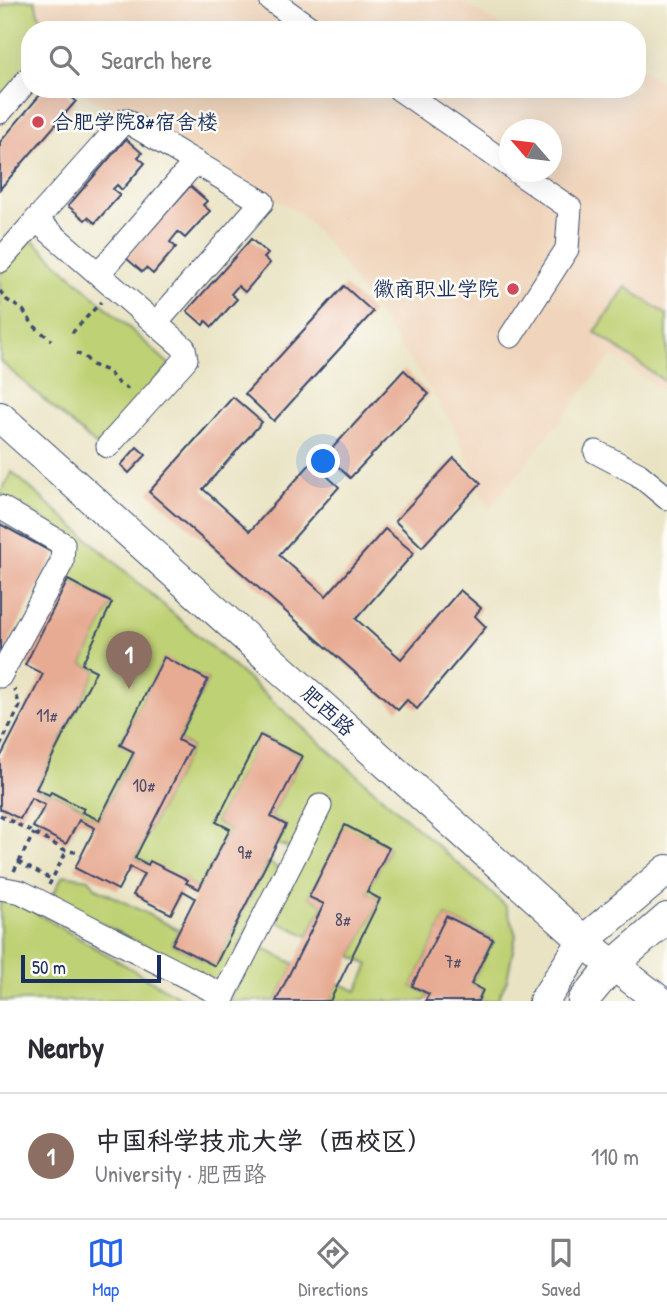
<!DOCTYPE html>
<html lang="en">
<head>
<meta charset="utf-8">
<style>
	body { margin:0; font-family:"Patrick Hand","LXGW WenKai TC",sans-serif; background:#f2f2f3; color:#2b2b33 }
	.compass { position:absolute; left:499px; top:119px; width:63px; height:63px; border-radius:50%; background:#fff; box-shadow:0 7px 28px #0002; rotate:298deg }
	.scale { position:absolute; left:21px; bottom:18px; width:140px; box-sizing:border-box; padding-left:7px; border:4px solid #1b2f5e; border-top:0; font-size:19px; line-height:24px; white-space:nowrap; color:#1b2f5e; -webkit-text-stroke:5px #fdfcf7; paint-order:stroke }
	.you { position:absolute; left:324px; top:462px; width:24px; height:24px; margin:-18px; border:5px solid #fff; border-radius:50%; background:#1a73e8; box-shadow:0 0 0 10px #1a73e833 }
	.badge { display:grid; place-items:center; width:46px; height:46px; border-radius:50%; background:#2563eb; color:#fff; font-size:23px; font-weight:700 }
	.pin { position:absolute; translate:-50% -58px; filter:drop-shadow(0 2px 4px #0008) }
	.pin::after { content:''; position:absolute; top:37px; width:24px; height:21px; background:inherit; clip-path:polygon(0 0,100% 0,50% 100%) }
	.list { margin:0; padding:0; list-style:none }
	h2 { display:flex; justify-content:space-between; align-items:center; height:91px; margin:0; padding:0 28px; font-size:30px }
	h2 small { font-size:23px; font-weight:400; color:#7c7c81 }
	.list li { display:grid; grid-template-columns:46px 1fr auto; gap:21px; align-items:center; box-sizing:border-box; height:126px; padding:0 28px; border-top:2px solid #e1e1e2 }
	.list b { display:block; font-size:26px; white-space:nowrap }
	.list p { margin:0; font-size:23px; white-space:nowrap; color:#7c7c81 }
	.list em { font-size:23px; font-style:normal; color:#7c7c81 }
	.icon { flex:none; width:38px; height:38px; fill:none; stroke:currentColor; stroke-width:2; stroke-linecap:round; stroke-linejoin:round }
	.map { position:relative; flex:none; width:667px; height:1001px; overflow:hidden }
	.search { position:absolute; background:#fff; box-shadow:0 7px 28px #0002; left:21px; right:21px; top:21px; height:77px; display:flex; align-items:center; gap:18px; box-sizing:border-box; padding:0 24px; border-radius:28px; color:#7c7c81; font-size:26px }
	.sheet { height:217px; background:#fff }
	nav { display:flex; justify-content:space-around; align-items:center; box-sizing:border-box; height:98px; border-top:2px solid #e1e1e2; background:#fff; font-size:19px; color:#7c7c81 }
	nav a { display:grid; justify-items:center; gap:4px }
	nav .on { color:#2563eb }
	.map>svg:first-child { display:block }
	.built { fill:#f0d5bc; fill-rule:evenodd }
	.green { fill:#bfd174; stroke:#6d8069; stroke-width:2 }
	.building { fill:#e7ab93 }
	.lines { fill:none; stroke-linecap:round; stroke-linejoin:round }
	.minor-casing { stroke:#3a4a6d; stroke-width:25 }
	.major-casing { stroke:#3a4a6d; stroke-width:32 }
	.path { stroke:#3a4a6d; stroke-width:3.5; stroke-dasharray:5 5; stroke-linecap:butt }
	.minor { stroke:#fff; stroke-width:23 }
	.major { stroke:#fff; stroke-width:30 }
	.poi-dot { fill:#d1495b; stroke:#fdfcf7; stroke-width:2.5 }
	.labels { text-anchor:middle; stroke-width:5; stroke-linejoin:round; paint-order:stroke }
	.number-label { font-size:18px; fill:#4e4e6b }
	.poi-label { font-size:21px; fill:#1b2f5e; stroke:#fdfcf7; text-anchor:start }
	.street-label { font-size:21px; fill:#1b2f5e; stroke:#fdfcf7 }
</style>
</head>
<body>
<div class="map">
<svg width="667" height="1001" viewBox="0 0 667 1001">
	<rect width="100%" height="100%" fill="#fdfcf7"/>
	<filter id="ink" filterUnits="userSpaceOnUse"><feTurbulence type="fractalNoise" baseFrequency=".0143" numOctaves="2"/><feDisplacementMap in="SourceGraphic" scale="14" xChannelSelector="R" yChannelSelector="G"/><feConvolveMatrix kernelMatrix="1 2 1 2 8 2 1 2 1" color-interpolation-filters="sRGB"/></filter>
	<filter id="wash" filterUnits="userSpaceOnUse"><feTurbulence type="fractalNoise" baseFrequency=".00686" numOctaves="4" result="noise"/><feDisplacementMap in="SourceGraphic" scale="28" xChannelSelector="R" yChannelSelector="G"/><feGaussianBlur stdDeviation="1.57" result="paint"/><feColorMatrix in="noise" values="0 0 0 0 0 0 0 0 0 0 0 0 0 0 0 0 0 1.4 0 .05"/><feComposite in="paint" operator="in"/></filter>
	<g filter="url(#wash)">
		<rect width="100%" height="100%" fill="#e9e3c3"/>
		<g class="built">
			<path d="M 0,0 L 459,0 L 508,30 L 30,30 L 30,89 L 35,89 L 0,130 Z"/>
			<path d="M 637,65 L 667,87 L 667,394 L 612,355 L 489,510 L 453,424 L 394,337 L 326,242 L 302,215 L 147,122 L 110,108 L 82,94 L 78,89 L 637,89 ZM 510,130 L 552,130 L 552,172 L 510,172 Z"/>
		</g>
		<g class="green">
			<path d="M 18,0 L 35,0 L 38,13 L 49,30 L 30,30 L 30,77 L 0,112 L 0,7 Z"/>
			<path d="M 31,239 L 170,365 L 97,446 L 0,361 L 0,274 Z"/>
			<path d="M 626,287 L 667,315 L 667,383 L 595,332 Z"/>
			<path d="M 12,472 L 506,906 L 516,935 L 507,980 L 497,1001 L 478,1001 L 483,990 L 471,984 L 493,939 L 446,916 L 412,986 L 429,994 L 425,1001 L 330,1001 L 338,983 L 357,991 L 369,965 L 352,956 L 380,899 L 367,892 L 389,848 L 345,826 L 309,897 L 324,904 L 308,936 L 274,920 L 292,849 L 277,844 L 286,825 L 271,817 L 302,756 L 261,735 L 216,822 L 230,829 L 199,889 L 186,883 L 187,880 L 135,858 L 191,747 L 178,740 L 208,680 L 164,658 L 120,744 L 134,752 L 99,820 L 82,812 L 84,808 L 51,792 L 49,795 L 36,789 L 96,671 L 82,664 L 112,603 L 68,580 L 74,543 L 66,532 L 0,494 Z"/>
			<path d="M 268,862 L 279,869 L 220,984 L 57,901 L 53,895 L 63,875 L 89,879 L 96,888 L 179,930 L 172,944 L 215,966 Z"/>
			<path d="M 0,898 L 12,899 L 186,1001 L 0,1001 Z"/>
			<path d="M 262,948 L 295,964 L 276,1001 L 229,1001 L 254,950 Z"/>
		</g>
		<g id="blocks">
			<g class="building">
				<path d="M 45,89 L 62,89 L 76,101 L 0,189 L 0,142 Z"/>
				<path d="M 126,139 L 142,153 L 138,157 L 145,163 L 122,190 L 117,185 L 113,189 L 120,195 L 95,223 L 88,217 L 85,220 L 68,206 Z"/>
				<path d="M 190,186 L 207,201 L 203,205 L 210,211 L 185,238 L 178,232 L 170,242 L 176,247 L 153,274 L 146,268 L 142,272 L 126,258 Z"/>
				<path d="M 251,239 L 268,254 L 264,258 L 270,263 L 245,292 L 238,286 L 231,294 L 237,299 L 212,327 L 206,321 L 203,325 L 187,311 Z"/>
				<path d="M 344,286 L 373,312 L 274,421 L 245,394 Z"/>
				<path d="M 404,370 L 429,394 L 350,478 L 326,455 Z"/>
				<path d="M 233,397 L 262,422 L 203,489 L 250,531 L 312,462 L 339,487 L 279,555 L 326,596 L 385,529 L 414,553 L 356,619 L 401,659 L 460,590 L 481,608 L 475,616 L 486,627 L 417,709 L 407,700 L 398,710 L 149,492 Z"/>
				<path d="M 137,447 L 146,455 L 129,473 L 121,465 Z"/>
				<path d="M 454,458 L 481,483 L 422,547 L 395,521 Z"/>
				<path d="M 0,524 L 55,554 L 0,660 Z"/>
				<path d="M 68,580 L 112,603 L 82,664 L 96,671 L 36,789 L 49,795 L 51,792 L 84,809 L 82,812 L 99,820 L 134,752 L 120,745 L 164,657 L 208,680 L 178,740 L 191,747 L 135,858 L 148,865 L 150,861 L 188,880 L 186,883 L 199,889 L 230,829 L 216,822 L 260,735 L 302,756 L 271,817 L 286,825 L 215,966 L 172,944 L 195,898 L 183,891 L 171,914 L 133,895 L 144,874 L 130,867 L 118,890 L 75,868 L 95,828 L 79,820 L 66,844 L 33,827 L 45,805 L 31,798 L 20,819 L 0,809 L 0,758 L 43,674 L 25,665 Z"/>
				<path d="M 345,825 L 389,848 L 367,892 L 380,899 L 330,1001 L 276,1001 L 324,904 L 309,897 Z"/>
				<path d="M 446,916 L 493,939 L 471,984 L 483,990 L 478,1001 L 425,1001 L 429,994 L 412,986 Z"/>
			</g>
		</g>
	</g>
	<g filter="url(#ink)">
		<use href="#blocks" fill-opacity="0" stroke="#3a4a6d" stroke-width="2"/>
		<g class="lines">
			<g class="minor-casing">
				<g id="minor">
					<path d="M 271,0 L 313,30"/>
					<path d="M 399,89 L 510,166"/>
					<path d="M 0,112 L 30,77"/>
					<path d="M 36,220 L 125,120 L 262,202 L 156,323"/>
					<path d="M 0,261 L 36,220 L 184,348 L 186,359 L 108,446"/>
					<path d="M 99,273 L 195,162"/>
					<path d="M 511,336 L 567,249 L 570,208 L 517,172"/>
					<path d="M 596,452 L 638,474 L 667,498"/>
					<path d="M 0,507 L 63,544 L 62,562 L 0,676"/>
					<path d="M 0,888 L 21,892 L 224,996"/>
					<path d="M 221,1001 L 320,806"/>
				</g>
			</g>
			<g class="major-casing">
				<g id="major">
					<path d="M 0,417 L 595,951 L 660,1001"/>
					<path d="M 544,1001 L 583,941 L 667,870"/>
					<path d="M 583,1001 L 613,965 L 667,918"/>
				</g>
			</g>
			<g class="path">
				<path d="M 0,291 L 7,300 L 23,310 L 34,326 L 51,340"/>
				<path d="M 72,333 L 101,302"/>
				<path d="M 76,353 L 85,357 L 92,365 L 108,371 L 117,382 L 131,391"/>
				<path d="M 0,746 L 20,706 L 14,689"/>
				<path d="M 0,815 L 67,851 L 77,852"/>
				<path d="M 18,862 L 51,879"/>
				<path d="M 14,871 L 34,833"/>
				<path d="M 49,885 L 66,852"/>
			</g>
			<use href="#minor" class="minor"/>
			<use href="#major" class="major"/>
		</g>
	</g>
	<g class="poi-dot">
		<circle cx="38" cy="122" r="7"/>
		<circle cx="513" cy="289" r="7"/>
	</g>
	<g class="labels">
		<g class="number-label">
			<text x="47" y="722">11#</text>
			<text x="144" y="792">10#</text>
			<text x="245" y="859">9#</text>
			<text x="343" y="926">8#</text>
			<text x="453" y="968">7#</text>
		</g>
		<g class="poi-label">
			<text x="52" y="129">合肥学院8#宿舍楼</text>
			<text x="499" y="296" text-anchor="end">徽商职业学院</text>
		</g>
		<g class="street-label">
			<text transform="translate(328 711) rotate(42)" y="7">肥西路</text>
		</g>
	</g>
</svg>
<svg class="compass" viewBox="-18 -18 36 36"><path d="M0-13l5 13h-10z" fill="#e53935"/><path d="M0 13l5-13h-10z" fill="#7c7c81"/></svg>
<div class="scale">50 m</div>
<div class="you"></div>
<div class="pin badge" style="left:129px;top:689px;background:#8d6e63">1</div>
<div class="search"><svg class="icon" aria-label="search" viewBox="0 0 24 24"><circle cx="10" cy="10" r="6"/><path d="M15 15l6 6"/></svg>Search here</div>
</div>
<section class="sheet">
<h2>Nearby<small></small></h2>
<ul class="list">
<li><span class="badge" style="background:#8d6e63">1</span><div><b>中国科学技术大学（西校区）</b><p>University · 肥西路</p></div><em>110 m</em></li>
</ul>
</section>
<nav>
<a class="on"><svg class="icon" aria-label="map" viewBox="0 0 24 24"><path d="M3 6l6-2 6 2 6-2v14l-6 2-6-2-6 2zM9 4v14M15 6v14"/></svg>Map</a>
<a><svg class="icon" aria-label="directions" viewBox="0 0 24 24"><path d="M12 3l9 9-9 9-9-9zM9 14v-3h6M13 9l2 2-2 2"/></svg>Directions</a>
<a><svg class="icon" aria-label="saved" viewBox="0 0 24 24"><path d="M7 4h10v16l-5-4-5 4z"/></svg>Saved</a>
</nav>
</body>
</html>
